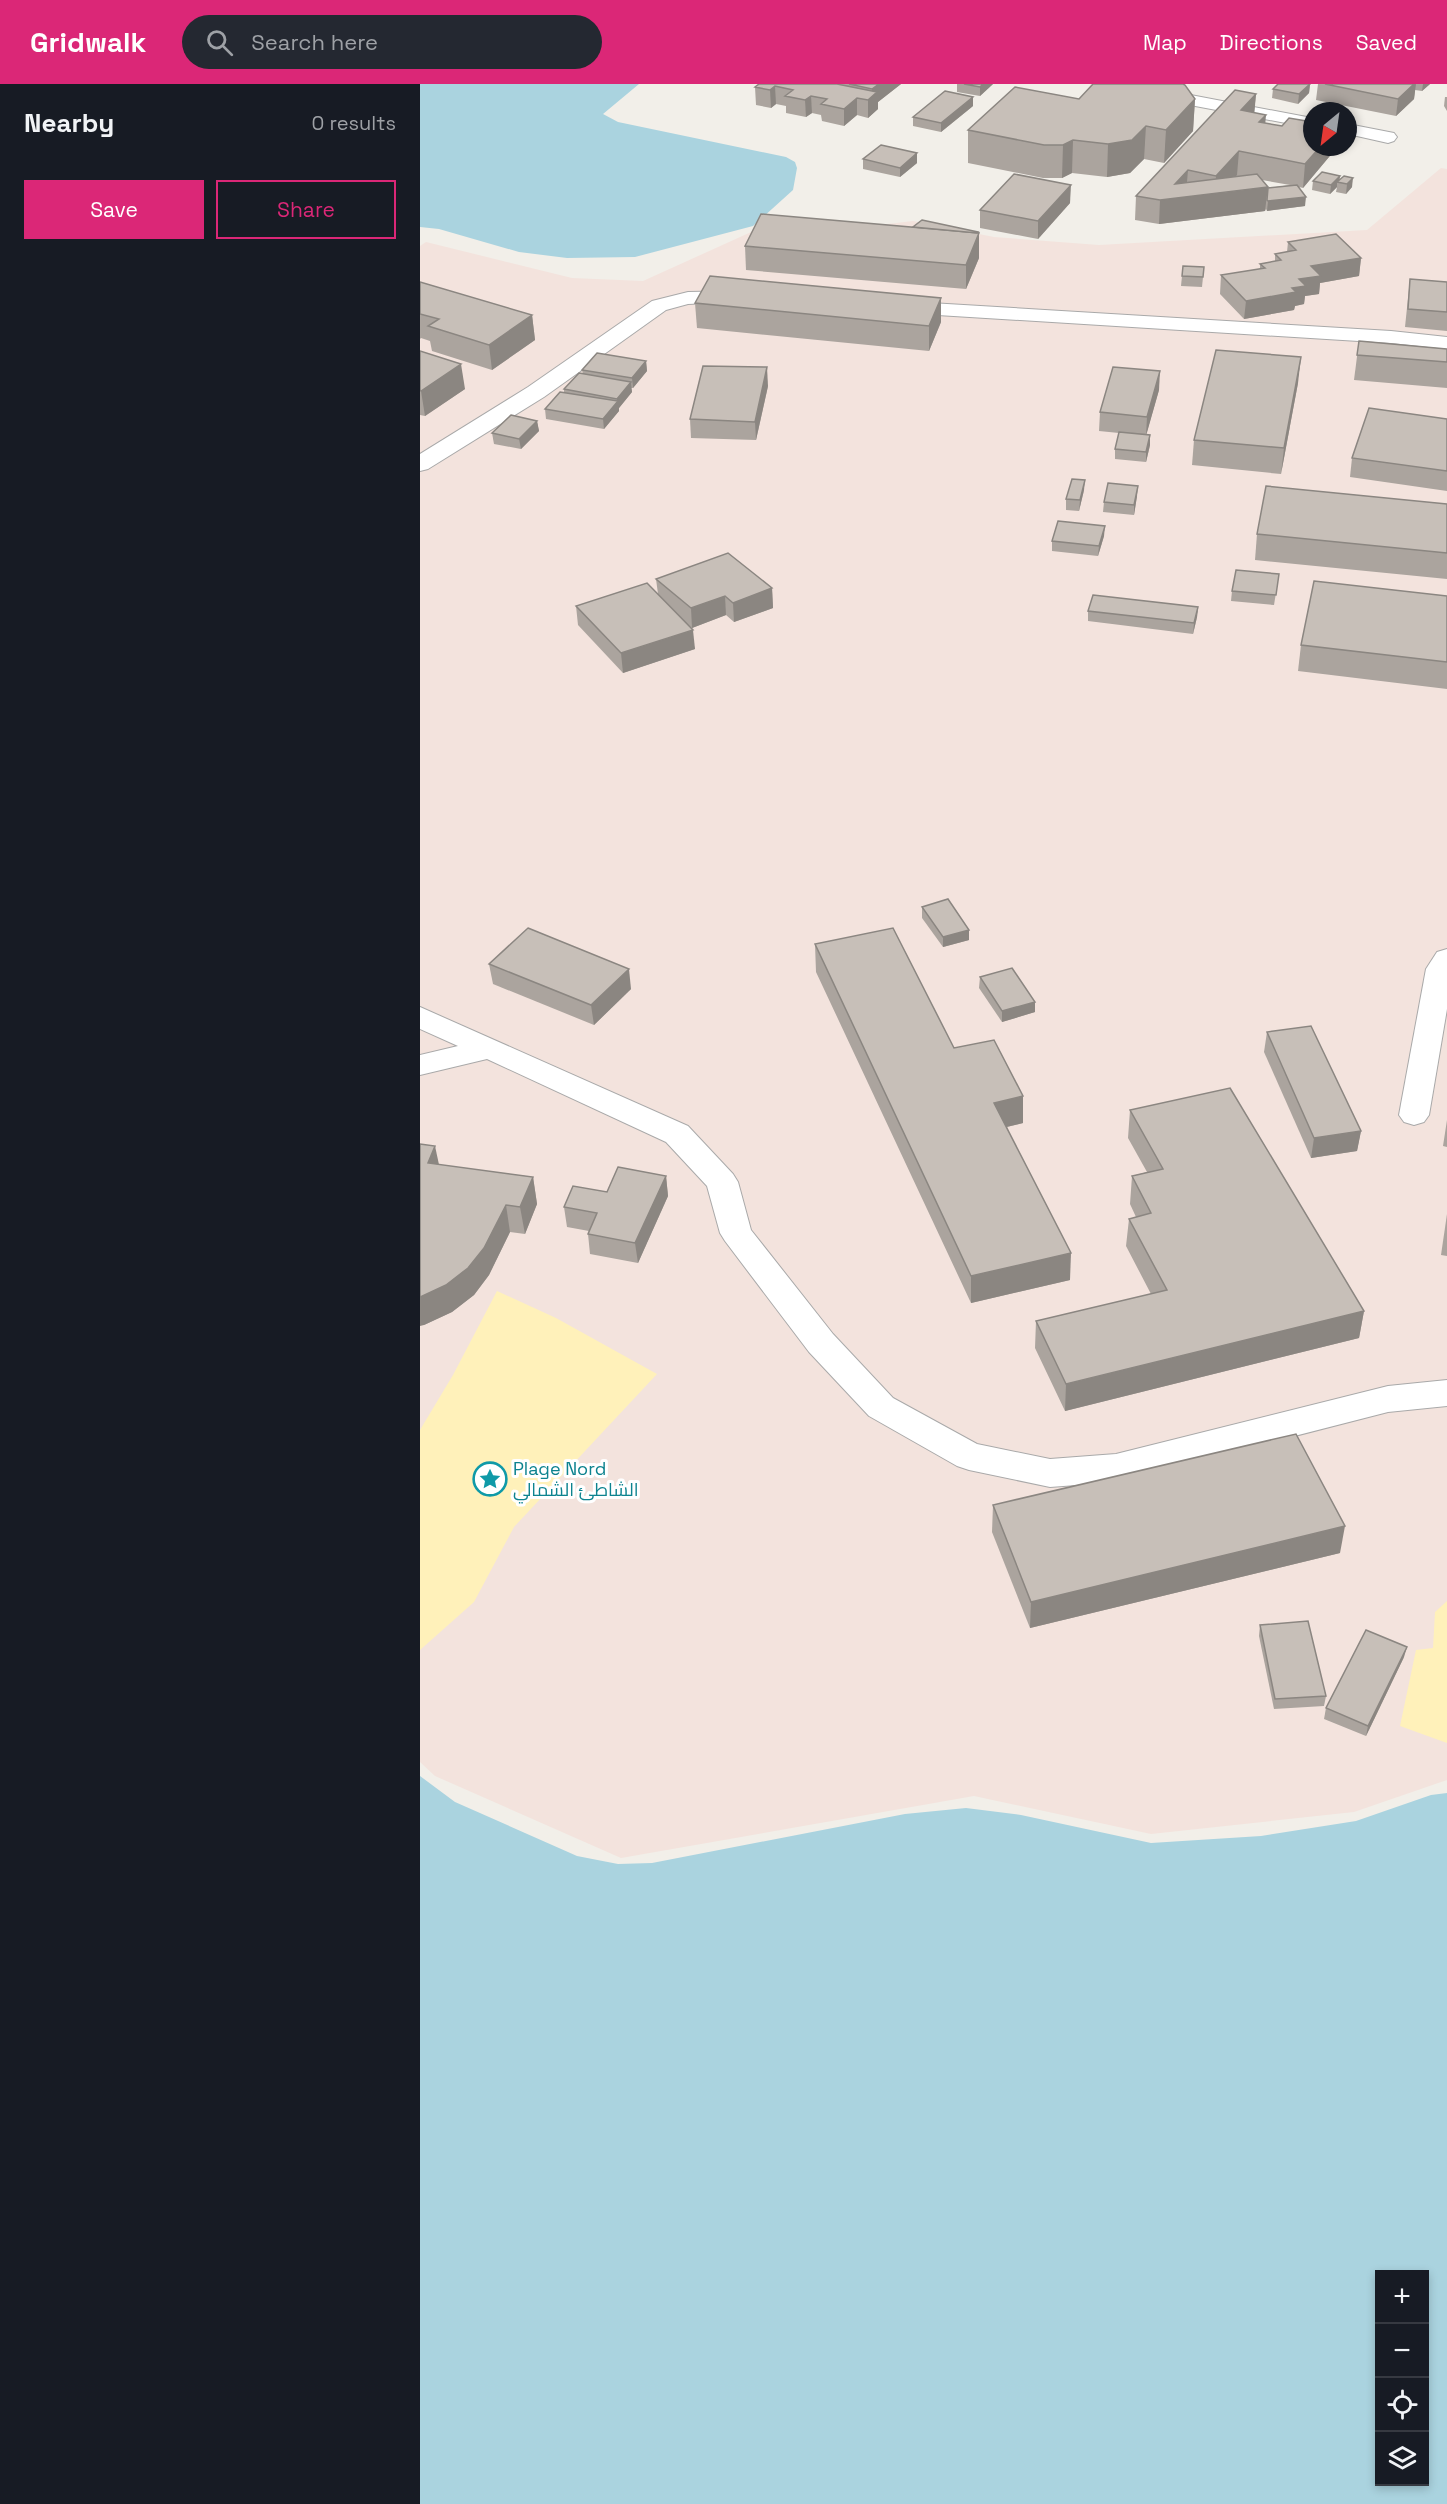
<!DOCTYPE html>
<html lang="en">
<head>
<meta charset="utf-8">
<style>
	body { margin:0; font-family:"Space Grotesk",Cairo,sans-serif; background:#242831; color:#f1f3f6 }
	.controls { position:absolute; right:18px; bottom:18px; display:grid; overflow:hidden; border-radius:0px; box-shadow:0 3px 9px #0003 }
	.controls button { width:54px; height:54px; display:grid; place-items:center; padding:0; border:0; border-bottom:2px solid #363941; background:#171b24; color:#f1f3f6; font:30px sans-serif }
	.compass { position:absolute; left:883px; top:18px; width:54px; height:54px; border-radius:50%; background:#171b24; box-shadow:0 3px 9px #0003; rotate:209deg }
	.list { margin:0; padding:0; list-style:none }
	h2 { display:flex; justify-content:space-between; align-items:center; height:78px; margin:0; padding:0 24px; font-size:26px }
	h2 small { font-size:20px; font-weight:400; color:#9ea1a6 }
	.actions { display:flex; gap:12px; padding:18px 24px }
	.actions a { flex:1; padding:14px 0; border:2px solid #db2777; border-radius:0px; text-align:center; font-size:21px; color:#db2777 }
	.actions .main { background:#db2777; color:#fff }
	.icon { flex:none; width:33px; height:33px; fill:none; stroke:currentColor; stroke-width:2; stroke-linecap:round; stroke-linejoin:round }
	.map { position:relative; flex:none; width:1027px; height:2420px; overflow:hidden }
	header { display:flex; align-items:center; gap:36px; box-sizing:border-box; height:84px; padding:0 30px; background:#db2777; color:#fff }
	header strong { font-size:28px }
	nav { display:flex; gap:33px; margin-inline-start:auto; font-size:21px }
	.search { width:420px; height:54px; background:#242831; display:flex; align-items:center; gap:15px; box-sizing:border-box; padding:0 21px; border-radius:33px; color:#9ea1a6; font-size:22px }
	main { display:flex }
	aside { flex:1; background:#171b24 }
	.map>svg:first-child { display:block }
	.military { fill:#f3e3dd }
	.sand { fill:#fff1ba }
	.water { fill:#aad3df; fill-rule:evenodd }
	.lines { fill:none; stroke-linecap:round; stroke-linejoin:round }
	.lane-casing { stroke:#a9a9a9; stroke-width:2 }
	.street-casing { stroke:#a9a9a9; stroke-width:2 }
	.lane { fill:#fff; fill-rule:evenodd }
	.street { fill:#fff; fill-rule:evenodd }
	.wall { fill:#aba49e; fill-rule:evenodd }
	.shaded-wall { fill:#8b8681 }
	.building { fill:#c7bfb8; stroke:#8b8681; stroke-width:1.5 }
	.labels { text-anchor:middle; stroke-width:6; stroke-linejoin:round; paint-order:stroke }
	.culture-label { font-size:18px; fill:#0d838f; stroke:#fff; text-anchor:start }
</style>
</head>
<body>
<header>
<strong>Gridwalk</strong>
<div class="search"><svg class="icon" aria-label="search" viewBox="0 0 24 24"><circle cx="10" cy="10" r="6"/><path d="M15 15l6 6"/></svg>Search here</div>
<nav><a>Map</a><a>Directions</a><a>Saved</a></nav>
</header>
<main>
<aside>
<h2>Nearby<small>0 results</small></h2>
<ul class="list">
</ul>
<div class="actions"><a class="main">Save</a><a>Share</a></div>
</aside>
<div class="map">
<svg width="1027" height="2420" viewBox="0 0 1027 2420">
	<rect width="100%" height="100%" fill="#f2efe9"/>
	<path class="military" d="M 1021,84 L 1027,85 L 1027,1696 L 934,1728 L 731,1750 L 554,1712 L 201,1774 L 15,1692 L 0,1678 L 0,162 L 6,158 L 152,194 L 223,197 L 340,144 L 451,142 L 493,137 L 574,153 L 679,161 L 947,146 Z"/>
	<g class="sand">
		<path d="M 77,1207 L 136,1234 L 237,1290 L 94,1443 L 54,1518 L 0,1566 L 0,1346 L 33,1291 Z"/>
		<path d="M 1027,1517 L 1027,1659 L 980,1642 L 996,1566 L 1013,1564 L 1015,1528 Z"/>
	</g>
	<g class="water">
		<path d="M 0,0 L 219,0 L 183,30 L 198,38 L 366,73 L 375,78 L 377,84 L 373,106 L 333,142 L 215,173 L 147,174 L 99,168 L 19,145 L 0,143 Z"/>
		<path d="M 0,1692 L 35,1718 L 157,1772 L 198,1780 L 232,1779 L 485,1730 L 546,1724 L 601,1731 L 731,1759 L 841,1752 L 936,1737 L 1011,1711 L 1027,1709 L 1027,2420 L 0,2420 ZM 1004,2190 L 1004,2398 L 960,2398 L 960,2190 Z"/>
	</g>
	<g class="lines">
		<g class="lane-casing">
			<g id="lane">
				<path d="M 676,0 L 713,0 L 892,34 L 892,44 L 685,5 L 679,4 Z"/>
				<path d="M 928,40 L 974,49 L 977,53 L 974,57 L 968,59 L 928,50 Z"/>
				<path d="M 1027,865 L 1027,925 L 1009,1031 L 1004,1038 L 994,1041 L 984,1038 L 979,1031 L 1006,885 L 1017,868 Z"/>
			</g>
		</g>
		<g class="street-casing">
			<g id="street">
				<path d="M 324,207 L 331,209 L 335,213 L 331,217 L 268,220 L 246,226 L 124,313 L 8,385 L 0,387 L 0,370 L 108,303 L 232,217 L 268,208 Z"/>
				<path d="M 477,217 L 971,247 L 1027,253 L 1027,265 L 971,259 L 469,228 L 466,223 L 469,218 Z"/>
				<path d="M 0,923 L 268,1042 L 313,1090 L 318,1098 L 331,1146 L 413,1250 L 473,1314 L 557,1360 L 630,1375 L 696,1370 L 968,1302 L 1027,1296 L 1027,1322 L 968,1328 L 696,1398 L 630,1403 L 549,1386 L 537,1382 L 449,1332 L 389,1268 L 305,1157 L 300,1149 L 287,1102 L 246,1058 L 67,975 L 0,991 L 0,971 L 38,962 L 0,945 Z"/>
			</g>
		</g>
		<use href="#lane" class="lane"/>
		<use href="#street" class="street"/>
	</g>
	<g class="wall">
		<path d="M 339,0 L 481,0 L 458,18 L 458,25 L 448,34 L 437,31 L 424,42 L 402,37 L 401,31 L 392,29 L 386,33 L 366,29 L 366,22 L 356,20 L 351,24 L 336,21 L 335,3 Z"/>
		<path d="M 537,0 L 573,0 L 560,12 L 537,8 Z"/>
		<path d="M 890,0 L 889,9 L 878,20 L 852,14 L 853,5 Z"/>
		<path d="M 898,0 L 1010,0 L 1002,7 L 995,6 L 994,15 L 976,32 L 896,16 Z"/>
		<path d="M 836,10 L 834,28 L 845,39 L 914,67 L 883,104 L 879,103 L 885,122 L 847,127 L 846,125 L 845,127 L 739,140 L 715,136 L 716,112 ZM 842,96 L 870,101 L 848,104 Z"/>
		<path d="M 1025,13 L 1027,13 L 1027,27 L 1024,22 Z"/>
		<path d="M 659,15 L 775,15 L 773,47 L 744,79 L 724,75 L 710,89 L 687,93 L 652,89 L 642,94 L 623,94 L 548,79 L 548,46 Z"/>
		<path d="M 553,22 L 521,48 L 493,42 L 493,33 Z"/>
		<path d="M 443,75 L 497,79 L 480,93 L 443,85 Z"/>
		<path d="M 920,92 L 919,96 L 932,103 L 926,110 L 916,108 L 917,103 L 910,110 L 892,106 L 893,97 Z"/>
		<path d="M 650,119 L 618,155 L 560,144 L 560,126 Z"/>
		<path d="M 868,158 L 941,174 L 939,192 L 900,199 L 899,210 L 885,212 L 884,220 L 875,222 L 874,226 L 824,235 L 800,210 L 801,191 L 840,185 L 840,180 L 855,177 L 855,170 L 867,168 Z"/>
		<path d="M 325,162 L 559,174 L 546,205 L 326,186 Z"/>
		<path d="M 763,182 L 784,183 L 782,203 L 761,202 Z"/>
		<path d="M 990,195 L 1027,198 L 1027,247 L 985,243 Z"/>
		<path d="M 0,198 L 112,231 L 115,256 L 72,286 L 12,267 L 10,257 L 1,254 L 0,255 Z"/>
		<path d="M 521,214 L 521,238 L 509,267 L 277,244 L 275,219 Z"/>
		<path d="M 939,257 L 1027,265 L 1027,304 L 934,296 Z"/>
		<path d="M 0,267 L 45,305 L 5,332 L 0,331 Z"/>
		<path d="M 226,277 L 227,287 L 213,304 L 211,304 L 212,308 L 199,324 L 199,327 L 184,345 L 126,335 L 125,325 L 144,308 L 144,305 L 163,290 L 162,286 Z"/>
		<path d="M 878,299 L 861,390 L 772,381 L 774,356 Z"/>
		<path d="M 348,302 L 336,356 L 271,354 L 270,335 Z"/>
		<path d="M 739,306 L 726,351 L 730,361 L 726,378 L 695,375 L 695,365 L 699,349 L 679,347 L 680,328 Z"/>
		<path d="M 1027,335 L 1027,407 L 930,393 L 932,374 Z"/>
		<path d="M 117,337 L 119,347 L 101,365 L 74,360 L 72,349 Z"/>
		<path d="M 664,406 L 659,427 L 646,426 L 646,415 Z"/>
		<path d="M 717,412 L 714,431 L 683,428 L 684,418 Z"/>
		<path d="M 1027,420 L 1027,495 L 835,476 L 837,450 Z"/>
		<path d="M 684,452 L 678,472 L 632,467 L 632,457 Z"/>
		<path d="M 859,490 L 854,521 L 811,517 L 812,507 Z"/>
		<path d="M 236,495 L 352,504 L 353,524 L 314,538 L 306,531 L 272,544 L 265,538 L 275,565 L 203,589 L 158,541 L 156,522 L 238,510 Z"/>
		<path d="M 1027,512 L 1027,605 L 878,587 L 881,561 Z"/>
		<path d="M 778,523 L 777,533 L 773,550 L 668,537 L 668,527 Z"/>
		<path d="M 502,823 L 549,856 L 523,863 L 502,834 Z"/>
		<path d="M 395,860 L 534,964 L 603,1039 L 587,1043 L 650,1196 L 551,1219 L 396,888 Z"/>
		<path d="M 69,880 L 211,905 L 174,941 L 73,900 Z"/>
		<path d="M 560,893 L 615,928 L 582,938 L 559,904 Z"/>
		<path d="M 847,948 L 941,1047 L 937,1067 L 891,1074 L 844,968 Z"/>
		<path d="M 710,1026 L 944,1227 L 939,1254 L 645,1327 L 615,1264 L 616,1237 L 731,1210 L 706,1162 L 709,1135 L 716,1133 L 710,1120 L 712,1092 L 727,1088 L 708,1054 Z"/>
		<path d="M 1027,1036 L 1027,1063 L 1023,1062 Z"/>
		<path d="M 19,1081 L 113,1093 L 117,1120 L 105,1150 L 90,1148 L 69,1191 L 54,1211 L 32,1228 L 4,1241 Z"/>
		<path d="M 246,1092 L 248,1112 L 218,1179 L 170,1170 L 168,1150 L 169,1147 L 147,1143 L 144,1123 L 187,1108 Z"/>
		<path d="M 1027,1130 L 1027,1172 L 1021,1171 Z"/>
		<path d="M 573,1421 L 920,1469 L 610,1544 L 572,1448 Z"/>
		<path d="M 840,1541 L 906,1612 L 904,1622 L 854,1625 L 839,1552 Z"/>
		<path d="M 984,1573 L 946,1652 L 904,1635 L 906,1624 Z"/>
	</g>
	<g class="shaded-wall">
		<path d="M 459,0 L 481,0 L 458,18 L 458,25 L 448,34 L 448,16 L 452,12 L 452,5 Z"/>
		<path d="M 563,0 L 573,0 L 560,12 L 560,3 Z"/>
		<path d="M 890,0 L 889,9 L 878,20 L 879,10 Z"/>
		<path d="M 994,0 L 996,0 L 994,15 L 976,32 L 978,15 Z"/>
		<path d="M 1003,0 L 1010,0 L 1002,7 Z"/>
		<path d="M 355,2 L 356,20 L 351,24 L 350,6 Z"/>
		<path d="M 836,10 L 834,33 L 821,26 Z"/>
		<path d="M 391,12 L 392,29 L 386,33 L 385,16 Z"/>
		<path d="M 553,13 L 553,22 L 521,48 L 521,39 Z"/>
		<path d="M 437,14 L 437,31 L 424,42 L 424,25 Z"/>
		<path d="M 775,15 L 773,47 L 744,79 L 746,46 Z"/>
		<path d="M 846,31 L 844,54 L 839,38 Z"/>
		<path d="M 726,42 L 724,75 L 710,89 L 687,93 L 688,60 Z"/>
		<path d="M 653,56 L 652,89 L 642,94 L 643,61 Z"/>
		<path d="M 900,63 L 914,63 L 914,67 L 883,104 L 885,80 Z"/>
		<path d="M 819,67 L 817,91 L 801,109 L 848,103 L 845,127 L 739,140 L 740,116 L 768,86 L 766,110 L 795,109 L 796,92 Z"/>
		<path d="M 497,69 L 497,79 L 480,93 L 480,84 Z"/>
		<path d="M 920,92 L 919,99 L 917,98 L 917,103 L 910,110 L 911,101 Z"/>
		<path d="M 933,94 L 932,103 L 926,110 L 927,100 Z"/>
		<path d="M 651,101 L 650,119 L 618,155 L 618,137 Z"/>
		<path d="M 886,113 L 885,122 L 847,127 L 848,117 Z"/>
		<path d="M 559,149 L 559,174 L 546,205 L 546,181 Z"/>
		<path d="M 941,174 L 939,192 L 900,199 L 899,210 L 885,212 L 884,220 L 875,222 L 874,226 L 824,235 L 826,217 L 872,204 L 891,182 Z"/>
		<path d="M 521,214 L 521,238 L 509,267 L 509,242 Z"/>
		<path d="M 112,231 L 115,256 L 72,286 L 69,261 Z"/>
		<path d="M 881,273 L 878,299 L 861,390 L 864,364 Z"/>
		<path d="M 226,277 L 227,287 L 213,304 L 212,294 Z"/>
		<path d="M 41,280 L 45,305 L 5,332 L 1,307 Z"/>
		<path d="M 347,283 L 348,302 L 336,356 L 335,338 Z"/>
		<path d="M 740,287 L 739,306 L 726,352 L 727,333 Z"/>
		<path d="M 211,298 L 212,308 L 199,324 L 199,327 L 184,345 L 183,335 L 197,318 L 197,315 Z"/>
		<path d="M 117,337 L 119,347 L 101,365 L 99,355 Z"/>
		<path d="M 730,351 L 730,361 L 726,378 L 726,368 Z"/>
		<path d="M 665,396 L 664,406 L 659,427 L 660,416 Z"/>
		<path d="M 718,402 L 717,412 L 714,431 L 714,421 Z"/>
		<path d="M 685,442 L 684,452 L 678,472 L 679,462 Z"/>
		<path d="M 352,504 L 353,524 L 314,538 L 313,519 Z"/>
		<path d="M 305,512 L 306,531 L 272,544 L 271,524 Z"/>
		<path d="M 778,523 L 777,533 L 773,550 L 774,539 Z"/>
		<path d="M 273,546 L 275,565 L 203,589 L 201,569 Z"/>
		<path d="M 549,846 L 549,856 L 523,863 L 523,853 Z"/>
		<path d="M 209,885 L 211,905 L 174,941 L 171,921 Z"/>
		<path d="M 615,918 L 615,928 L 582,938 L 582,927 Z"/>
		<path d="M 603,1012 L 603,1039 L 573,1046 L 574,1019 Z"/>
		<path d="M 941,1047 L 937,1067 L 891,1074 L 894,1054 Z"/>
		<path d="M 15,1062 L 21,1090 L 8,1079 Z"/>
		<path d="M 246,1092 L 248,1112 L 218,1179 L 215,1159 Z"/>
		<path d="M 113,1093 L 117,1120 L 105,1150 L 100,1123 Z"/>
		<path d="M 86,1121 L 90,1148 L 69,1191 L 54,1211 L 32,1228 L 4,1241 L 0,1242 L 0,1213 Z"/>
		<path d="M 651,1169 L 650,1196 L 551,1219 L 551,1192 Z"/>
		<path d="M 944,1227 L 939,1254 L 645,1327 L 646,1300 Z"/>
		<path d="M 925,1442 L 920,1469 L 610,1544 L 611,1518 Z"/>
		<path d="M 987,1563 L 984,1573 L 946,1652 L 948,1642 Z"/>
	</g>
	<g class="building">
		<path d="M 339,0 L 417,0 L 457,8 L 448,16 L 437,14 L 424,25 L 401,20 L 407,15 L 391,12 L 385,16 L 365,12 L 373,6 L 355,2 L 350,6 L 335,3 Z"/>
		<path d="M 429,0 L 459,0 L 452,5 Z"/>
		<path d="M 544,0 L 563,0 L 560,3 Z"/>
		<path d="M 673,0 L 763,0 L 765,1 L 775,15 L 746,46 L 726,42 L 712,56 L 688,60 L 653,56 L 643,61 L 624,61 L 548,46 L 595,3 L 659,15 Z"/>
		<path d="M 858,0 L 890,0 L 879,10 L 853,5 Z"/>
		<path d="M 905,0 L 994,0 L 978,15 Z"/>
		<path d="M 815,6 L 836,10 L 821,26 L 846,31 L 839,38 L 862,42 L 869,34 L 892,38 L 892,63 L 900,63 L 885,80 L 819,67 L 796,92 L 768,86 L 755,100 L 837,90 L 848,103 L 740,116 L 716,112 Z"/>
		<path d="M 525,7 L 553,13 L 521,39 L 493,33 Z"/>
		<path d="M 461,61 L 497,69 L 480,84 L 443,75 Z"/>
		<path d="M 902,88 L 920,92 L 911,101 L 893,97 Z"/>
		<path d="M 594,90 L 651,101 L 618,137 L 560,126 Z"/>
		<path d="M 924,92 L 933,94 L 927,100 L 917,98 Z"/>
		<path d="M 877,101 L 886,113 L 848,117 L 847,116 L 848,104 Z"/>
		<path d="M 341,130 L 559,149 L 546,181 L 325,162 Z"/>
		<path d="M 502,136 L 558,148 L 557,149 L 493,143 Z"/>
		<path d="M 916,150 L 941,174 L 891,182 L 901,192 L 879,195 L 886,202 L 872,204 L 876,208 L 826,217 L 801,191 L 845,184 L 840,180 L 861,176 L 855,170 L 876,166 L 868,158 Z"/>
		<path d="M 763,182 L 784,183 L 783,193 L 762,192 Z"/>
		<path d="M 290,192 L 521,214 L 509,242 L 275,219 Z"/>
		<path d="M 990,195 L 1027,198 L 1027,228 L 988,225 Z"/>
		<path d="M 0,198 L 112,231 L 69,261 L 8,242 L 19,235 L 0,230 Z"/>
		<path d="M 939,257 L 1027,265 L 1027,278 L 937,271 Z"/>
		<path d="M 796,266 L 881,273 L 864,364 L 774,356 Z"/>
		<path d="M 0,267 L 41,280 L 1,307 L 0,306 Z"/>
		<path d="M 177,269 L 226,277 L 212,294 L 162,286 Z"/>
		<path d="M 283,282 L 347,283 L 335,338 L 270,335 Z"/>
		<path d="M 693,283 L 740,287 L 727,333 L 680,328 Z"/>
		<path d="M 159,289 L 211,298 L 197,315 L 144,305 Z"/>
		<path d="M 140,308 L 198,317 L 183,335 L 125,325 Z"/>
		<path d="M 949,324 L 1027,335 L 1027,387 L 932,374 Z"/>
		<path d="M 91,331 L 117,337 L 99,355 L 72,349 Z"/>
		<path d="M 699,348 L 730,351 L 726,368 L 695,365 Z"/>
		<path d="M 652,395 L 665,396 L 660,416 L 646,415 Z"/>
		<path d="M 688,399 L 718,402 L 714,421 L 684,418 Z"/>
		<path d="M 846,402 L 1027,420 L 1027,469 L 837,450 Z"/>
		<path d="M 638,437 L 685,442 L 679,462 L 632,457 Z"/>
		<path d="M 308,469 L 352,504 L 313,519 L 305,512 L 271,524 L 236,495 Z"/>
		<path d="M 816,486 L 859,490 L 856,511 L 812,507 Z"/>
		<path d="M 894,497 L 1027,512 L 1027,578 L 881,561 Z"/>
		<path d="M 227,499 L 273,546 L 201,569 L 156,522 Z"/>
		<path d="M 673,511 L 778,523 L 774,539 L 668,527 Z"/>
		<path d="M 528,815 L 549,846 L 523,853 L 502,823 Z"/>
		<path d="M 108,844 L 209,885 L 171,921 L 69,880 Z"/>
		<path d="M 473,844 L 534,964 L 574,956 L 603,1012 L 574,1019 L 651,1169 L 551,1192 L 395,860 Z"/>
		<path d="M 592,884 L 615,918 L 582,927 L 560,893 Z"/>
		<path d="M 891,942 L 941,1047 L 894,1054 L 847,948 Z"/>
		<path d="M 810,1004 L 944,1227 L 646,1300 L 616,1237 L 747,1206 L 709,1135 L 731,1129 L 712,1092 L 743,1085 L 710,1026 Z"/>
		<path d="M 0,1060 L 15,1062 L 8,1079 L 113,1093 L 100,1123 L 86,1121 L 64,1164 L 48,1184 L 26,1201 L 0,1213 Z"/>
		<path d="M 198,1083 L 246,1092 L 215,1159 L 168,1150 L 177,1129 L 144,1123 L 153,1102 L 187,1108 Z"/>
		<path d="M 876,1350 L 925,1442 L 611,1518 L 573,1421 Z"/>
		<path d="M 888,1537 L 906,1612 L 855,1615 L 840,1541 Z"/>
		<path d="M 946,1546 L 987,1563 L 948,1642 L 906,1624 Z"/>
	</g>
	<defs>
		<g id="sight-ring" transform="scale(1.725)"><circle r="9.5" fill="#fff" stroke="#0f9aa8" stroke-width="1.5"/><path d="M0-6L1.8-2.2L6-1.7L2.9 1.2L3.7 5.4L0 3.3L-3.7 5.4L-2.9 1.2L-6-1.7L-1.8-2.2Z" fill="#0f9aa8"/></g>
	</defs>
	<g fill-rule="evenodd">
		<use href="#sight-ring" x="70" y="1395"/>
	</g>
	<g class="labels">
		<g class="culture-label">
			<text x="93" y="1391">Plage Nord<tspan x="93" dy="21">الشاطئ الشمالي</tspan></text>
		</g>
	</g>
</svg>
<div class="controls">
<button>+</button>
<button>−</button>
<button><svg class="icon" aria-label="locate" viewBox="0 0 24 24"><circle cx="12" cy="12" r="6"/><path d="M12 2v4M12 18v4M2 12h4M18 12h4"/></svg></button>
<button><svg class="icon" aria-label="layers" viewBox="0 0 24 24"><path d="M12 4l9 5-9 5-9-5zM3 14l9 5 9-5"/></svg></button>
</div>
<svg class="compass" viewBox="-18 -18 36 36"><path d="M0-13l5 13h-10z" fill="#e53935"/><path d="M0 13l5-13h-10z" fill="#9ea1a6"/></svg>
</div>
</main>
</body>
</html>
